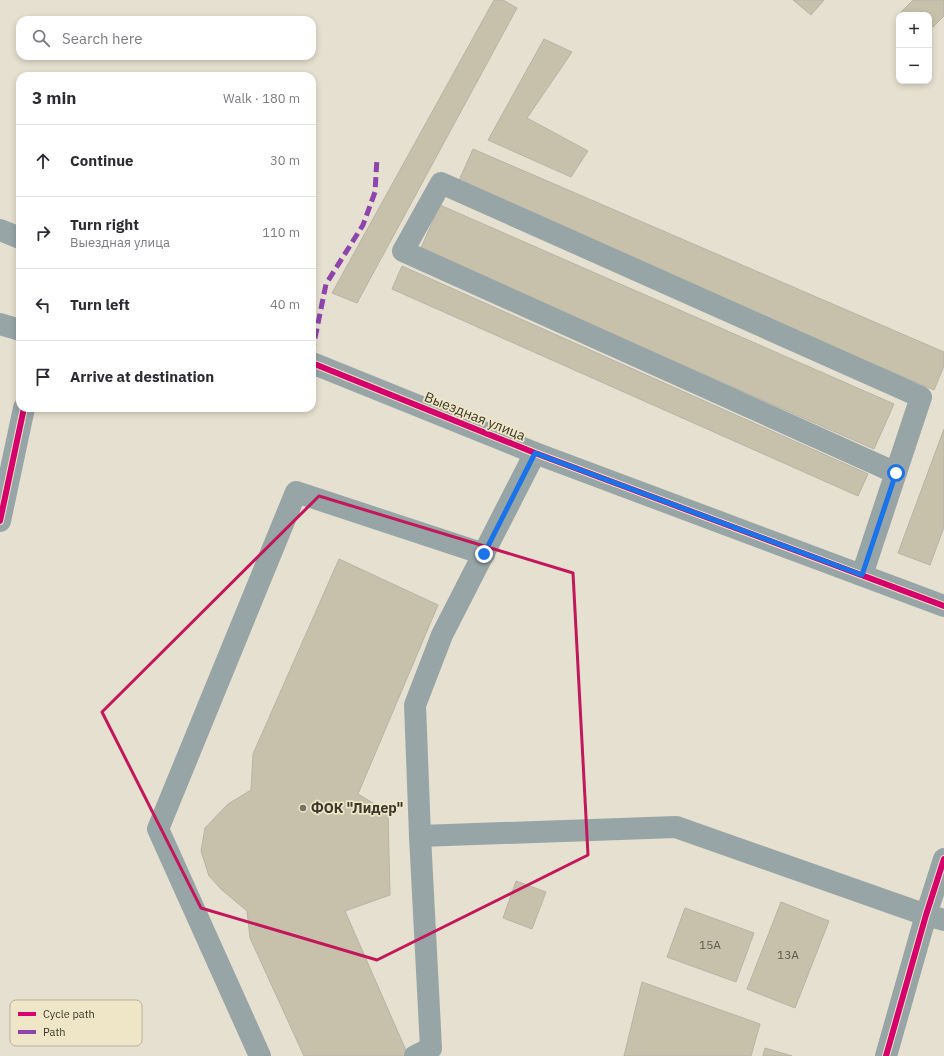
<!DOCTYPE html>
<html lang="en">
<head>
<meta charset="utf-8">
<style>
	body { margin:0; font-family:"IBM Plex Sans",sans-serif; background:#f7f7f7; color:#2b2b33 }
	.controls { position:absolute; right:12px; top:12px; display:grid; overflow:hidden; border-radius:8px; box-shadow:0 2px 6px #0003 }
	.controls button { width:36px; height:36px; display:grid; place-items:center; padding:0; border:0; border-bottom:1px solid #e1e1e2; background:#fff; color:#2b2b33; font:20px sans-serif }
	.stop { position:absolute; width:12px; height:12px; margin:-9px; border:3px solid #1a73e8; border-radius:50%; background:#fff }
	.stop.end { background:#1a73e8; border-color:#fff; box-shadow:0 1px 4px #0008 }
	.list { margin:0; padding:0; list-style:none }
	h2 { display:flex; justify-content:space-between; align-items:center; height:52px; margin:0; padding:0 16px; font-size:17px }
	h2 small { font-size:13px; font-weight:400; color:#7c7c81 }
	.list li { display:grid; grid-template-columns:26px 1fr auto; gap:12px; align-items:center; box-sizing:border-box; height:72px; padding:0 16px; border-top:1px solid #e1e1e2 }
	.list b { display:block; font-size:15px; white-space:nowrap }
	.list p { margin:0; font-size:13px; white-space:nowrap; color:#7c7c81 }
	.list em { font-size:13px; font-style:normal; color:#7c7c81 }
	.icon { flex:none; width:22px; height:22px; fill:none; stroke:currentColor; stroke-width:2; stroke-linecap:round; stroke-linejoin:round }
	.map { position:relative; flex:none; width:944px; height:1056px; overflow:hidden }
	.search { position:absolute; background:#fff; box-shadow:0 2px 6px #0003; left:16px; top:16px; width:300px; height:44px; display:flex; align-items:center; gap:10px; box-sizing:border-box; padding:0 14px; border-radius:12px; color:#7c7c81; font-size:15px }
	.panel { position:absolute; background:#fff; box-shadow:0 2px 6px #0003; left:16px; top:72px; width:300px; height:340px; border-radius:12px }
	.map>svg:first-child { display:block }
	.building { fill:#c7c1ac; stroke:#b7b3a6 }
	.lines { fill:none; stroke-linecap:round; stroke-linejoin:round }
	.minor { stroke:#98a5a6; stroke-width:22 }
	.quiet { stroke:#8e44ad; stroke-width:5; stroke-dasharray:10 5; stroke-linecap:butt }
	.cycleway-casing { stroke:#eee6c6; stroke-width:8 }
	.cycleway { stroke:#d6006c; stroke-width:6 }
	.route { stroke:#1a73e8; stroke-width:5 }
	.marked { fill:none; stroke:#c2185b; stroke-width:3; stroke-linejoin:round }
	.poi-dot { fill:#767264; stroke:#eee6c6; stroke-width:1.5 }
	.labels { text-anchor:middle; stroke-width:3.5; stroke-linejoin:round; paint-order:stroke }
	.number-label { font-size:12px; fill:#5e5a4b }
	.street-label { font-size:14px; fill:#3b372b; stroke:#eee6c6 }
	.poi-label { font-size:14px; font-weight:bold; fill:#3b372b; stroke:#eee6c6; text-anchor:start }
	.key { fill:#eee6c6; stroke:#b8b298; stroke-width:1 }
	.key-label { font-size:11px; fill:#3b372b }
</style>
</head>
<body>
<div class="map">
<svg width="944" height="1056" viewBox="0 0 944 1056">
	<rect width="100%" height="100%" fill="#e5e0cf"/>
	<g class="building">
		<path d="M 494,0 L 503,0 L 517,8 L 357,303 L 332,293 Z"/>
		<path d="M 793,0 L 824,0 L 811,15 Z"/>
		<path d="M 913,0 L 944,0 L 944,16 L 929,31 L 929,15 L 902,15 L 900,13 Z"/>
		<path d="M 544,39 L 572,52 L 527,118 L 588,151 L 571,177 L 488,140 Z"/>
		<path d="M 473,149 L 944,352 L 944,366 L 934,390 L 457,185 Z"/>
		<path d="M 440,205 L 894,404 L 874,449 L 420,250 Z"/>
		<path d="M 402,266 L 868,474 L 858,496 L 392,289 Z"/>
		<path d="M 944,429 L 944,527 L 930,565 L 898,553 Z"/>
		<path d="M 339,559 L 438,605 L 358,794 L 388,812 L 390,895 L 345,911 L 408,1055 L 406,1056 L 304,1056 L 250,938 L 247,911 L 222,890 L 209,876 L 201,851 L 205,828 L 228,804 L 251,790 L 253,754 Z"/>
		<path d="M 516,881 L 546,892 L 532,929 L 503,918 Z"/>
		<path d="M 781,902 L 829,921 L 795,1008 L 747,989 Z"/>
		<path d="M 685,908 L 754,933 L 736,982 L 667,957 Z"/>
		<path d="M 642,982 L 760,1024 L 751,1056 L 624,1056 Z"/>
		<path d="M 765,1048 L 792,1056 L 763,1056 Z"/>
	</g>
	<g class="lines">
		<g class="minor">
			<path d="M 0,230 L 20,238"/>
			<path d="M 0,324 L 20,330"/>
			<path d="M 312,363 L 535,453 L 944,606"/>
			<path d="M 0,521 L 24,408"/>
			<path d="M 862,575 L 921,397 L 441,183 L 403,251 L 896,473"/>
			<path d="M 420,836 L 676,827 L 926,915 L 944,920"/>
			<path d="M 260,1056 L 158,829 L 296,492 L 484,554"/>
			<path d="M 415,1056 L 431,1048 L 420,836 L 415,705 L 442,635 L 535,453"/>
			<path d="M 886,1056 L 926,915 L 944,859"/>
		</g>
		<path class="quiet" d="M 312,353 L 326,284 L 363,225 L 375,192 L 377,158"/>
		<g class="cycleway-casing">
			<g id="cycleway">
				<path d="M 312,363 L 535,453 L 944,606"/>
				<path d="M 0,521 L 24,408"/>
				<path d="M 886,1056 L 926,915 L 944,859"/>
			</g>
		</g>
		<use href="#cycleway" class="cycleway"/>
	</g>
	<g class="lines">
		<path class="route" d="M 484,554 L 535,453 L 862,575 L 896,473"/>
	</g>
	<path class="marked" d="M 319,496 L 573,573 L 588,855 L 377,960 L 201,908 L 102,712 Z"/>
	<circle class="poi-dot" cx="303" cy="808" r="4"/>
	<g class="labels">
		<g class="number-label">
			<text x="710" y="949">15А</text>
			<text x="788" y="959">13А</text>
		</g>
		<g class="street-label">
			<text transform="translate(475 416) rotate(22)" y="5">Выездная улица</text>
		</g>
		<g class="poi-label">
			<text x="311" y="813">ФОК "Лидер"</text>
		</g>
	</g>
	<rect x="10" y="1000" width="132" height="46" rx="6" class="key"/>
	<rect x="18" y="1012" width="18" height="4" fill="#d6006c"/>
	<rect x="18" y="1030" width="18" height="4" fill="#8e44ad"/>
	<g class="key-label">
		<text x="43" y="1018">Cycle path</text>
		<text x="43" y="1036">Path</text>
	</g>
</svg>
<div class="controls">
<button>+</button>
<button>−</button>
</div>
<div class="stop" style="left:896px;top:473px"></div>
<div class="stop end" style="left:484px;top:554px"></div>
<div class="search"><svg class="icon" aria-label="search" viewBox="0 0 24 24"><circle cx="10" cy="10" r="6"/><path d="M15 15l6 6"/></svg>Search here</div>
<section class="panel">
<h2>3 min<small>Walk · 180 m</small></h2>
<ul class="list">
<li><svg class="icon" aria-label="ahead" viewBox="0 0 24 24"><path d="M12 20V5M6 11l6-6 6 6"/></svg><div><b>Continue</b></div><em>30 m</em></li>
<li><svg class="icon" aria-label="right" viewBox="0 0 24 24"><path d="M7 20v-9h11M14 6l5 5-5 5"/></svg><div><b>Turn right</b><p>Выездная улица</p></div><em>110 m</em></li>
<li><svg class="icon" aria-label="left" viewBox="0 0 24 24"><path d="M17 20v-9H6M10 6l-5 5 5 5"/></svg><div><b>Turn left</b></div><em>40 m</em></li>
<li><svg class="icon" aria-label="arrive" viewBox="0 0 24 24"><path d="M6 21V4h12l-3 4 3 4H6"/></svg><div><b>Arrive at destination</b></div></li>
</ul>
</section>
</div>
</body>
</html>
